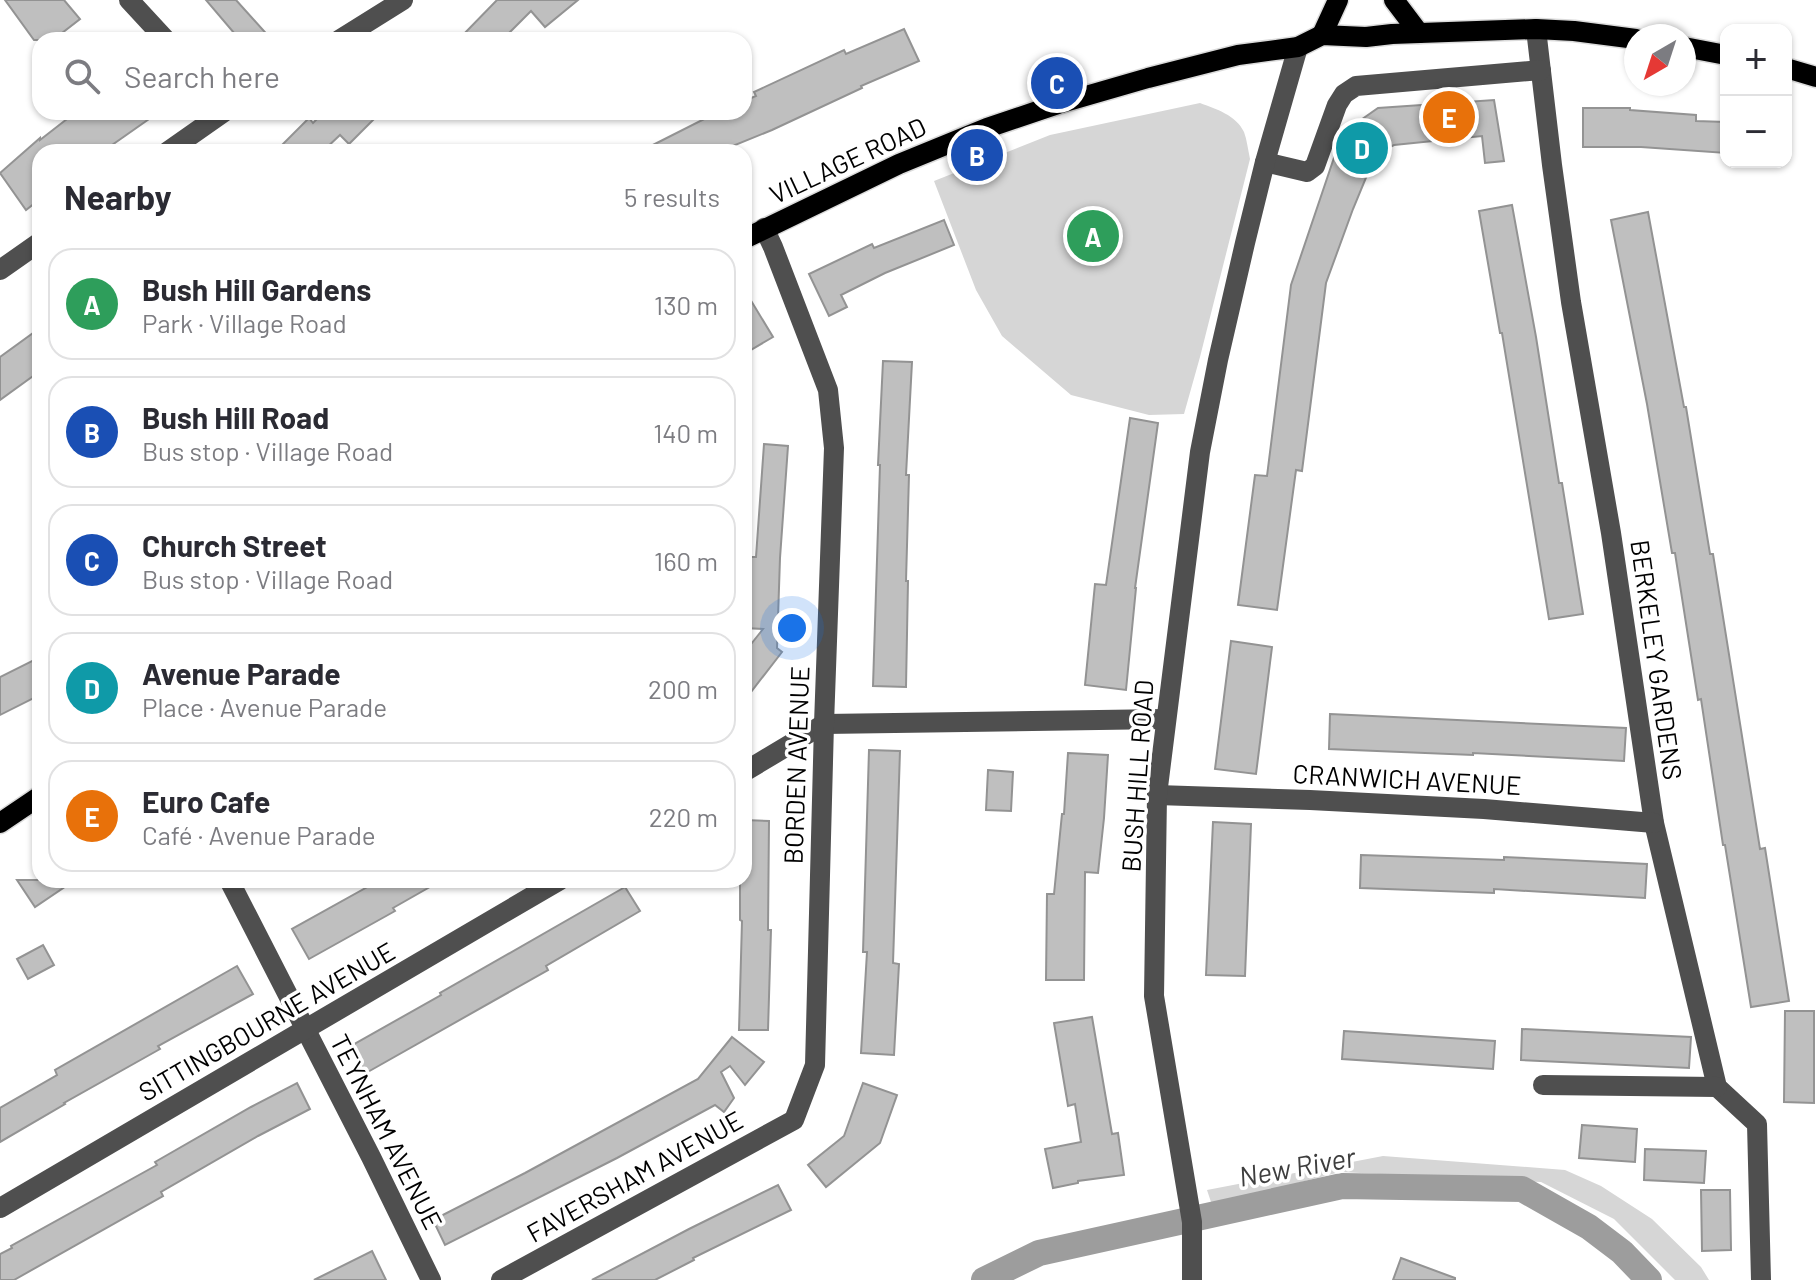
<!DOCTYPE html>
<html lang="en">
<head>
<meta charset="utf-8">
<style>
	body { margin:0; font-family:Barlow,sans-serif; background:#f2f2f3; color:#2b2b33 }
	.controls { position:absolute; right:24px; top:24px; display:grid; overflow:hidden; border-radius:16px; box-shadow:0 2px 6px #0004 }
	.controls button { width:72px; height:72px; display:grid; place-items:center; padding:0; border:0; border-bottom:2px solid #e1e1e2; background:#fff; color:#2b2b33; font:40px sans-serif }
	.compass { position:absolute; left:1624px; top:24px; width:72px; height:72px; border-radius:50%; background:#fff; box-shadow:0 2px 6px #0004; rotate:219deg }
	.you { position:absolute; left:792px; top:628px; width:28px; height:28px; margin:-20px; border:6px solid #fff; border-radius:50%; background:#1a73e8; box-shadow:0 0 0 12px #1a73e833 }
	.badge { display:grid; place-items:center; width:52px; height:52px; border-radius:50%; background:#db2777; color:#fff; font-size:26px; font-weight:700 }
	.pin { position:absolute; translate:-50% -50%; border:4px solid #fff; box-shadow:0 2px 8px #0006 }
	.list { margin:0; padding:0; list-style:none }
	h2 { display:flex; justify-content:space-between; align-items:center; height:104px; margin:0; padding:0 32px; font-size:34px }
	h2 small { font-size:26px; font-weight:400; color:#7c7c81 }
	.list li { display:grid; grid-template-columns:52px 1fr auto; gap:24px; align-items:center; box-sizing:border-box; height:112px; margin:0 16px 16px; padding:0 16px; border:2px solid #e1e1e2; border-radius:24px }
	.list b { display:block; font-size:30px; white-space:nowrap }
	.list p { margin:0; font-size:26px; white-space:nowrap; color:#7c7c81 }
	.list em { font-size:26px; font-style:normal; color:#7c7c81 }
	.icon { flex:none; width:44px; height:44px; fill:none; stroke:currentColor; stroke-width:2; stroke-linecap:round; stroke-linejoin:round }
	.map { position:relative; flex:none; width:1816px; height:1280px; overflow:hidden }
	.search { position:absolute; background:#fff; box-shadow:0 2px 6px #0004; left:32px; top:32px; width:720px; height:88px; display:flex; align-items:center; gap:20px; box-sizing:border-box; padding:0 28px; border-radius:24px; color:#7c7c81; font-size:30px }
	.panel { position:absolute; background:#fff; box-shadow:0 2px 6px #0004; left:32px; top:144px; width:720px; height:744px; border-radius:24px }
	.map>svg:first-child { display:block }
	.green { fill:#d6d6d6 }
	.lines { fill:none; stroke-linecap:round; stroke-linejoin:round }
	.canal { stroke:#9d9d9d; stroke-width:26 }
	.building { fill:#bfbfbf; stroke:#939393; stroke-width:2 }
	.major-casing { stroke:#dbdbdb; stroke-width:23 }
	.minor { stroke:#4f4f4f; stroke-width:20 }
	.major { stroke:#000; stroke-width:20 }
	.labels { text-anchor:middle; stroke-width:7; stroke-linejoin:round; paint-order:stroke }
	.street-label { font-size:26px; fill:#000; stroke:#fff }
	.water-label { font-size:28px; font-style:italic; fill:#3e3e3e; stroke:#fff }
</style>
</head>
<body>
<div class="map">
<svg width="1816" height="1280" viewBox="0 0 1816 1280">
	<rect width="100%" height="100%" fill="#fff"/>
	<g class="green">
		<path d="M 1200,103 C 1216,109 1236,115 1244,132 C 1247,140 1248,150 1250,159 L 1200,357 L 1184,414 L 1149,415 L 1071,395 L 1002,336 L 976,290 L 934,181 L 1050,135 Z"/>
		<path d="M 1383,1156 L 1565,1170 L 1601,1186 L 1652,1219 L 1701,1267 L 1709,1280 L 1675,1280 L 1614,1219 L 1541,1182 L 1340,1172 L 1212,1205 L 1207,1190 Z"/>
	</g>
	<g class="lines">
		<path class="canal" d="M 984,1280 L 1039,1253 L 1342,1186 L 1522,1189 L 1589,1227 L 1622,1252 L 1649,1280"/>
	</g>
	<g class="building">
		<path d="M 5,0 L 64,0 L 80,19 L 53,40 L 34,40 Z"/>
		<path d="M 206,0 L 236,0 L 272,40 L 240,40 Z"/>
		<path d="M 497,0 L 578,0 L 545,27 L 531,11 L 502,40 L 458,40 Z"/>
		<path d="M 904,29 L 919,61 L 861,86 L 862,88 L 772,130 L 718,152 L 639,152 L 718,112 L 744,112 L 744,101 L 756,96 L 754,92 L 844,50 L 846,54 Z"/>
		<path d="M 1494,100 L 1504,161 L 1485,163 L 1482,136 L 1394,145 L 1380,152 L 1372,163 L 1353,209 L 1326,283 L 1302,471 L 1296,470 L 1277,610 L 1238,605 L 1255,475 L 1267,476 L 1291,285 L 1340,140 L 1358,122 L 1378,108 Z"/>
		<path d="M 1583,108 L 1630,108 L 1630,110 L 1696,115 L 1696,121 L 1726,122 L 1726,153 L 1641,147 L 1583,147 Z"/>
		<path d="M 76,112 L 159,112 L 102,152 L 40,152 L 40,199 L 26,210 L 0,173 L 40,138 L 40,140 Z"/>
		<path d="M 324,112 L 381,112 L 349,144 L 340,135 L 322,152 L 275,152 L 309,118 L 313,123 Z"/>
		<path d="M 1512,205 L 1536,337 L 1559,483 L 1562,483 L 1583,614 L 1549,619 L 1502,333 L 1500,333 L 1479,211 Z"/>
		<path d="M 1648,212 L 1684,407 L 1686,407 L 1710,554 L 1713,554 L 1760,849 L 1765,848 L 1789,1001 L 1751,1007 L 1725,845 L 1723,845 L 1701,699 L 1698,700 L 1675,553 L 1672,553 L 1647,404 L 1611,220 Z"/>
		<path d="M 944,220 L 954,245 L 885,273 L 841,295 L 847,307 L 829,316 L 809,274 L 872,244 L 874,248 Z"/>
		<path d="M 744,289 L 773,337 L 744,354 Z"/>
		<path d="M 40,328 L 40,371 L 0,400 L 0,357 Z"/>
		<path d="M 883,361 L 912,362 L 906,475 L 909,475 L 906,581 L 908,581 L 906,687 L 873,686 L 880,465 L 878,465 Z"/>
		<path d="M 1130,418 L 1158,423 L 1135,588 L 1136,588 L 1126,690 L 1085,685 L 1095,584 L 1106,585 Z"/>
		<path d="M 764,444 L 788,446 L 780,558 L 777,648 L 782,652 L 744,701 L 744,653 L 763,629 L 744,628 L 747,557 L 756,557 Z"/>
		<path d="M 1231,641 L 1272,647 L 1256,774 L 1215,769 Z"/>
		<path d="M 40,657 L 40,695 L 0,715 L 0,677 Z"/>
		<path d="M 1330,714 L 1626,728 L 1624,761 L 1473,753 L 1473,755 L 1329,749 Z"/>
		<path d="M 869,750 L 900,751 L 893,963 L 899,964 L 894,1055 L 861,1053 L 867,952 L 863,952 Z"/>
		<path d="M 1068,753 L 1108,755 L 1104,818 L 1098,873 L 1085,872 L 1084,980 L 1046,980 L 1047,894 L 1054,894 L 1062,814 L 1064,814 Z"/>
		<path d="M 988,770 L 1013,772 L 1011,811 L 986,810 Z"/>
		<path d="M 744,820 L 769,821 L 768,930 L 771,930 L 768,1030 L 739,1030 L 742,921 L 740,920 L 740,880 L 744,880 Z"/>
		<path d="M 1213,822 L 1251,824 L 1245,976 L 1206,975 Z"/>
		<path d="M 1361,855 L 1504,860 L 1504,857 L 1647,864 L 1645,898 L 1494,889 L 1494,893 L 1360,888 Z"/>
		<path d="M 17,880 L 75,880 L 35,907 Z"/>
		<path d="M 380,880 L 442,880 L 393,908 L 395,911 L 309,959 L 292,929 Z"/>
		<path d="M 625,887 L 640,911 L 546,966 L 548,970 L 366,1073 L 351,1046 L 441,995 L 440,993 Z"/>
		<path d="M 43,945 L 54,965 L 28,979 L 17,959 Z"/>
		<path d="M 237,966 L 253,994 L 158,1046 L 160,1049 L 64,1103 L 65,1104 L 0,1142 L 0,1108 L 57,1075 L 55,1070 Z"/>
		<path d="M 1785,1011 L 1814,1011 L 1814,1103 L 1784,1102 Z"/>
		<path d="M 1092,1017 L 1112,1134 L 1118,1133 L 1124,1175 L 1078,1181 L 1078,1183 L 1053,1188 L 1045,1149 L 1081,1142 L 1075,1104 L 1068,1106 L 1054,1023 Z"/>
		<path d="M 1522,1029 L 1691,1037 L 1689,1068 L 1521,1060 Z"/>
		<path d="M 1344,1031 L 1495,1041 L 1493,1069 L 1342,1059 Z"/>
		<path d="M 732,1037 L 764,1062 L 745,1085 L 730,1066 L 721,1072 L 734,1098 L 724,1112 L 715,1105 L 617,1158 L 445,1245 L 433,1220 L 525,1173 L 698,1079 Z"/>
		<path d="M 297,1083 L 310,1109 L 258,1136 L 161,1192 L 163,1196 L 14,1280 L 0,1280 L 0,1254 L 12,1248 L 11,1246 L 157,1165 L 155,1162 L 251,1107 Z"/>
		<path d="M 863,1083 L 897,1095 L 880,1143 L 826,1187 L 808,1165 L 844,1136 Z"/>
		<path d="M 1582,1125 L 1637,1129 L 1635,1162 L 1579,1158 Z"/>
		<path d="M 1645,1149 L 1706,1151 L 1704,1183 L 1644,1180 Z"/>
		<path d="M 778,1185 L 791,1210 L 693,1258 L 694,1260 L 655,1280 L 592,1280 L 689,1229 Z"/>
		<path d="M 1701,1190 L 1730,1190 L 1731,1250 L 1702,1251 Z"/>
		<path d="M 372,1251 L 386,1280 L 314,1280 Z"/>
		<path d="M 1401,1258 L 1455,1278 L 1455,1280 L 1393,1280 Z"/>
	</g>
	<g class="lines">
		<g class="major-casing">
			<g id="major">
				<path d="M 1394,0 L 1419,33"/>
				<path d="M 1322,35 L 1338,0"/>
				<path d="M 1684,47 L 1726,55"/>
				<path d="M 1786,68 L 1816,77"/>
				<path d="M 744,239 L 899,164 L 987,128 L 1058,104 L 1148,78 L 1238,55 L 1298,47 L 1322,35 L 1366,37 L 1392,34 L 1536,29 L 1574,31 L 1636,39"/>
				<path d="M 0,823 L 40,796"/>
			</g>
		</g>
		<g class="minor">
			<path d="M 129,0 L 166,40"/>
			<path d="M 1536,29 L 1552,165 L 1571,302 L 1611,533 L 1654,823 L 1717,1087 L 1757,1124 L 1761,1280"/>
			<path d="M 339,40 L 403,0"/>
			<path d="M 167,152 L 224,112"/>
			<path d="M 1265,162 L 1307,172 L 1315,166 L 1337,105 L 1344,94 L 1356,86 L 1541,70"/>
			<path d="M 0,270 L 40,242"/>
			<path d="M 744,772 L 824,724 L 1165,719"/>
			<path d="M 1157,795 L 1310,800 L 1484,809 L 1654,823"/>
			<path d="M 229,880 L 371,1157 L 431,1280"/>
			<path d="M 1543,1085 L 1717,1087"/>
			<path d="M 0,1208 L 560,880"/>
			<path d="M 501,1280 L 794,1120 L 815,1065 L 824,724 L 834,448 L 828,390 L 773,247 L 764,228"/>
			<path d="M 1192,1280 L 1192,1222 L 1154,996 L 1157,795 L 1200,452 L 1218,360 L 1245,243 L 1265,162 L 1298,47"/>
		</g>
		<use href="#major" class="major"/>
	</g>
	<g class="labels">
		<g class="street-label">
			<text transform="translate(848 161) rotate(-25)" y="9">VILLAGE ROAD</text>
			<text transform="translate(1656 660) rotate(82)" y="9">BERKELEY GARDENS</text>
			<text transform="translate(797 765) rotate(-88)" y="9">BORDEN AVENUE</text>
			<text transform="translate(1138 776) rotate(-86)" y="9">BUSH HILL ROAD</text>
			<text transform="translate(1407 780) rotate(3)" y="9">CRANWICH AVENUE</text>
			<text transform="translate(267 1022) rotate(-30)" y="9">SITTINGBOURNE AVENUE</text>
			<text transform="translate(386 1132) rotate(63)" y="9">TEYNHAM AVENUE</text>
			<text transform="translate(635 1177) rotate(-29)" y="9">FAVERSHAM AVENUE</text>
		</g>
		<g class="water-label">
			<text transform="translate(1297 1167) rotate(-10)" y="10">New River</text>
		</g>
	</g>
</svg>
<div class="controls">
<button>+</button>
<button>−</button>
</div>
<svg class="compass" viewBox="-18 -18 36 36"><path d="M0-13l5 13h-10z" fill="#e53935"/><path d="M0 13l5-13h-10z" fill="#7c7c81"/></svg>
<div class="you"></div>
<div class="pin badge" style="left:1093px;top:236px;background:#2e9e5b">A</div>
<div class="pin badge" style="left:977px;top:155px;background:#1a4fb4">B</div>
<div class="pin badge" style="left:1057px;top:83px;background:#1a4fb4">C</div>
<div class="pin badge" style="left:1362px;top:148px;background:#0f9aa8">D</div>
<div class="pin badge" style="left:1449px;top:117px;background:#e8710a">E</div>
<div class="search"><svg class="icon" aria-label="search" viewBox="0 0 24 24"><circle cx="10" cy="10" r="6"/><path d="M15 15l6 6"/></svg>Search here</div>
<section class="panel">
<h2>Nearby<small>5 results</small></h2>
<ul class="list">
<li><span class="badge" style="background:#2e9e5b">A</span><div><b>Bush Hill Gardens</b><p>Park · Village Road</p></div><em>130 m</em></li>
<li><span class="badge" style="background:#1a4fb4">B</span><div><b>Bush Hill Road</b><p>Bus stop · Village Road</p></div><em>140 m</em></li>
<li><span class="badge" style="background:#1a4fb4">C</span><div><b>Church Street</b><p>Bus stop · Village Road</p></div><em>160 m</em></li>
<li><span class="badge" style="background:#0f9aa8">D</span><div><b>Avenue Parade</b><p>Place · Avenue Parade</p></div><em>200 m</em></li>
<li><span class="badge" style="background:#e8710a">E</span><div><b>Euro Cafe</b><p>Café · Avenue Parade</p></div><em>220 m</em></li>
</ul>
</section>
</div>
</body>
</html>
